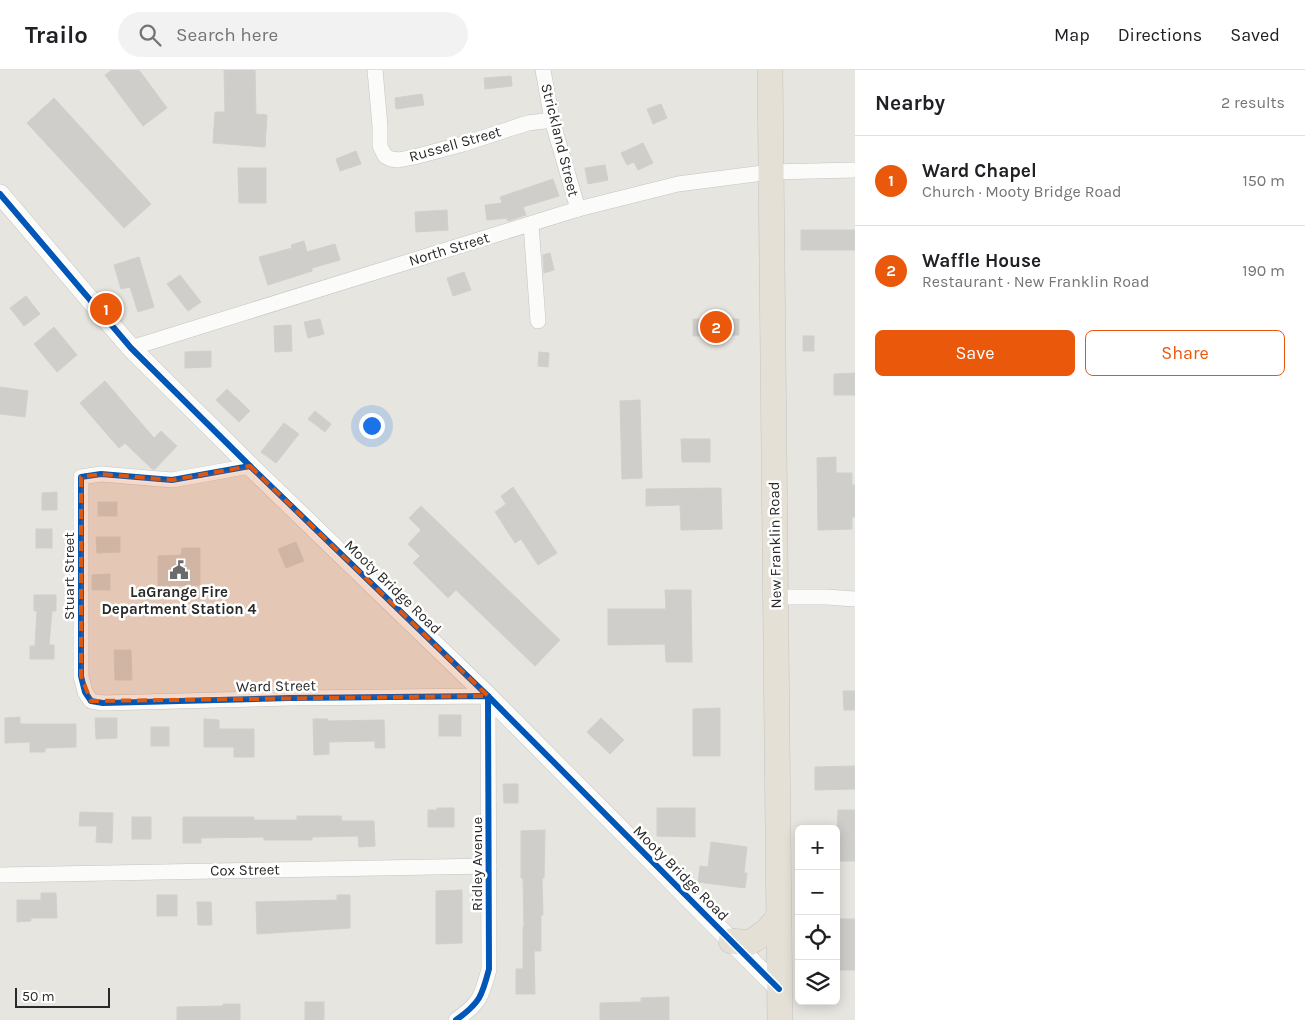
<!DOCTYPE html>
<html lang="en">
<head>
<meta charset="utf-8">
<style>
	body { margin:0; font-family:Karla,sans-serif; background:#f2f2f2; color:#202124 }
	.controls { position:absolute; right:15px; bottom:15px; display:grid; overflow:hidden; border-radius:8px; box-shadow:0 2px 12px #0003 }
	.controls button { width:45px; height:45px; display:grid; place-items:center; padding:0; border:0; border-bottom:1px solid #e0e0e0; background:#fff; color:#202124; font:25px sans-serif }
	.scale { position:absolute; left:15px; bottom:12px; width:95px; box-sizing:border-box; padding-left:5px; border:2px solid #292929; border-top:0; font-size:14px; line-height:18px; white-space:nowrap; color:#292929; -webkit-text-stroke:4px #fff; paint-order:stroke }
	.you { position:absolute; left:371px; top:355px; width:18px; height:18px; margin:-12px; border:4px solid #fff; border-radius:50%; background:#1a73e8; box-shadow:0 0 0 8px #1a73e833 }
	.badge { display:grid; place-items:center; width:32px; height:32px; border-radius:50%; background:#ea580c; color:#fff; font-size:16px; font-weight:700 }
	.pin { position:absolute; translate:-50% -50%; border:2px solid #fff; box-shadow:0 1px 5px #0006 }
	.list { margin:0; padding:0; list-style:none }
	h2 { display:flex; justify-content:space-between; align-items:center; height:65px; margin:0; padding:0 20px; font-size:21px }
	h2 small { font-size:16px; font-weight:400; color:#757577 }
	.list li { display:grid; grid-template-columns:32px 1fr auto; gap:15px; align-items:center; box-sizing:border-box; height:90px; padding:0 20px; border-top:1px solid #e0e0e0 }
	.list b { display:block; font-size:19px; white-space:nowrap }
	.list p { margin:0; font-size:16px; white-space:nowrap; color:#757577 }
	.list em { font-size:16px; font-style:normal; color:#757577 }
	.actions { display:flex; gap:10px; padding:15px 20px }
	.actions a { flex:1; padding:11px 0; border:1px solid #ea580c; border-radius:8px; text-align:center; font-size:18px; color:#ea580c }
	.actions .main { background:#ea580c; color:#fff }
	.icon { flex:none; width:28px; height:28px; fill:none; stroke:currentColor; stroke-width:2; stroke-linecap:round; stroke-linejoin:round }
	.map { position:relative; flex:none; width:855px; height:950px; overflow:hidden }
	header { display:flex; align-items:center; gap:30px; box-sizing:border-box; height:70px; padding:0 25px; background:#fff; border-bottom:1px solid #e0e0e0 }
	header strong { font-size:24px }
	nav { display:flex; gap:28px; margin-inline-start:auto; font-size:18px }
	.search { width:350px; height:45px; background:#f2f2f2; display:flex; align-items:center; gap:12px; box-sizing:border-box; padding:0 18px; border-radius:28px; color:#757577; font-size:19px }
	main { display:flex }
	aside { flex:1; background:#fff }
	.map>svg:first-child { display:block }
	.building { fill:#cfceca; stroke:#d1d0cb }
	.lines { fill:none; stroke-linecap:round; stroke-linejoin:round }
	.minor-casing { stroke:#c4c4c4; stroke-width:16 }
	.tertiary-casing { stroke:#c4c4c4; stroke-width:20 }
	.trunk-casing { stroke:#c3c3c1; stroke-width:26 }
	.minor { stroke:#fbfbfa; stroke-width:15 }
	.tertiary { stroke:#fbfbfa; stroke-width:19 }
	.trunk { stroke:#e4e0d5; stroke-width:25 }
	.cycleway-casing { stroke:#fff; stroke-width:9 }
	.cycleway { stroke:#0057b8; stroke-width:6 }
	.marked { fill:#de570d; fill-opacity:0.2; stroke:#de570d; stroke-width:4; stroke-dasharray:10 6; stroke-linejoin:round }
	.labels { text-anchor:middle; stroke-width:5; stroke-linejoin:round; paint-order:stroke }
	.street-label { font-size:15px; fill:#292929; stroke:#fff }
	.poi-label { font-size:15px; font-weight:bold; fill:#292929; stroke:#fff }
</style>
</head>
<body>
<header>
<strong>Trailo</strong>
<div class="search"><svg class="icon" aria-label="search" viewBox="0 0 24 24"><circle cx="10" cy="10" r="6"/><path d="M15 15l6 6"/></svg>Search here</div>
<nav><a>Map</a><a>Directions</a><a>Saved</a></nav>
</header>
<main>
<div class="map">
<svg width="855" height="950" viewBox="0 0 855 950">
	<rect width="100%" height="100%" fill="#e6e5df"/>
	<g class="building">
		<path d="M 112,0 L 139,0 L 167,38 L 143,56 L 105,5 Z"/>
		<path d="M 224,0 L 255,0 L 256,44 L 267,45 L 265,77 L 213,73 L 215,42 L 225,42 Z"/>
		<path d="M 511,6 L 512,16 L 485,19 L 484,8 Z"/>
		<path d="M 422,24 L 424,35 L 396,39 L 395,28 Z"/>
		<path d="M 54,28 L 151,134 L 124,158 L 27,53 Z"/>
		<path d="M 661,34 L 667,48 L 653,54 L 647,39 Z"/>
		<path d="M 643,73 L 653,93 L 638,100 L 634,92 L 627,95 L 621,83 Z"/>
		<path d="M 356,81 L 361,94 L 340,101 L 336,89 Z"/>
		<path d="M 605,95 L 608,110 L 588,114 L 585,98 Z"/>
		<path d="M 238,98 L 266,98 L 266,133 L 239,133 Z"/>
		<path d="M 553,109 L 559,126 L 523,137 L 526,145 L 508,151 L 507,148 L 487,150 L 485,135 L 502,133 L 500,127 Z"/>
		<path d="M 447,140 L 448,160 L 416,162 L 415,142 Z"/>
		<rect x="801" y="160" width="54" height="20"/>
		<path d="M 304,171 L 307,182 L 335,174 L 340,190 L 312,198 L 312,201 L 268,215 L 259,187 L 292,178 L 291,175 Z"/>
		<path d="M 550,183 L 554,200 L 544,203 L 543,185 Z"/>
		<path d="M 139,187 L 154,237 L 138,242 L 130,217 L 121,219 L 114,195 Z"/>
		<path d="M 464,202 L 471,220 L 453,226 L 447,208 Z"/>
		<path d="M 180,205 L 201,232 L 188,241 L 167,214 Z"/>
		<path d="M 26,226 L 40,244 L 24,256 L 10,238 Z"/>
		<path d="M 320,249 L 324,264 L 308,268 L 304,252 Z"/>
		<path d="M 693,249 L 739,249 L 739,265 L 693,266 Z"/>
		<path d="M 291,255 L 292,281 L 275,282 L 274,256 Z"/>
		<path d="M 54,257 L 77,285 L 57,302 L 34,274 Z"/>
		<rect x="803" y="266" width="11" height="15"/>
		<path d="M 211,281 L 211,297 L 185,298 L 185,282 Z"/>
		<path d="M 539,282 L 549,283 L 548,297 L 538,296 Z"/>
		<path d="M 855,303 L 855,325 L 834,325 L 834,304 Z"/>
		<path d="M 105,311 L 154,368 L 161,361 L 177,376 L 155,399 L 152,399 L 125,373 L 119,378 L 80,333 Z"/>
		<path d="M 0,317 L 28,321 L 25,347 L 0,344 Z"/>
		<path d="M 227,319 L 250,341 L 239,352 L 216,330 Z"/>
		<path d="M 640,330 L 642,408 L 622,409 L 620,331 Z"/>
		<path d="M 315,341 L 331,354 L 325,362 L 308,349 Z"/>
		<path d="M 284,353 L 299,364 L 276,393 L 261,382 Z"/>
		<path d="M 681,369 L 710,369 L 710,392 L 682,392 Z"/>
		<path d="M 836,387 L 836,403 L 852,403 L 852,415 L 855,415 L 855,447 L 852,447 L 852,459 L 818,460 L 817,388 Z"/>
		<path d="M 513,417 L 557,483 L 538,495 L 521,469 L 515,473 L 495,442 L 506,434 L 501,426 Z"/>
		<path d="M 721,418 L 722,459 L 681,460 L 680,435 L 646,436 L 646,419 Z"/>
		<path d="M 57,422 L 57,440 L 42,440 L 42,423 Z"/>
		<rect x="98" y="432" width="19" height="14"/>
		<path d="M 421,436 L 560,570 L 535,596 L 456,520 L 448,528 L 413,493 L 420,486 L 408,474 L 421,460 L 409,448 Z"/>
		<rect x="36" y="459" width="16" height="19"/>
		<path d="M 96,467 L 120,467 L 120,482 L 97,483 Z"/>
		<path d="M 296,472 L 304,491 L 286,498 L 278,479 Z"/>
		<path d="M 182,478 L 200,478 L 200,515 L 158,516 L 158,486 L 181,485 Z"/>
		<path d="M 110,504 L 110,520 L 92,520 L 92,505 Z"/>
		<path d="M 665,520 L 691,520 L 692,592 L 666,592 L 665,574 L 608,575 L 608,539 L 666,539 Z"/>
		<path d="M 34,525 L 56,525 L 56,541 L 52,541 L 49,575 L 54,575 L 54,589 L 30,589 L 30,576 L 35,576 L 37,541 L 34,541 Z"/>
		<path d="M 114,580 L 131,580 L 132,610 L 115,610 Z"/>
		<path d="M 843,621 L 855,621 L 855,640 L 844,640 Z"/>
		<path d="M 720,638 L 720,686 L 693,686 L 693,639 Z"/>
		<rect x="439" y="645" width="22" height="21"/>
		<path d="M 20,647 L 20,654 L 76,654 L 76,677 L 45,678 L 45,682 L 30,682 L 30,672 L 5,673 L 5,648 Z"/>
		<path d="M 95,648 L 117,648 L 117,668 L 96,669 Z"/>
		<path d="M 601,648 L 624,670 L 610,684 L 587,662 Z"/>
		<path d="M 204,649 L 219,650 L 219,659 L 254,659 L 254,687 L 234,687 L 234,677 L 204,677 Z"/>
		<path d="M 313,649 L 328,649 L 328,651 L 384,650 L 385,678 L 375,678 L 375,671 L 329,672 L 329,684 L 314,685 Z"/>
		<rect x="151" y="657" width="18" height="19"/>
		<path d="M 855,696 L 855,719 L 815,720 L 815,697 Z"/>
		<path d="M 503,714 L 518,714 L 518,733 L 504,733 Z"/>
		<path d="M 437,738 L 454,738 L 454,757 L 428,757 L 428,740 L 437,740 Z"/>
		<path d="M 657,738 L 695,738 L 695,767 L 657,766 Z"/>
		<path d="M 838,740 L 855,740 L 855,791 L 836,791 Z"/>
		<path d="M 80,742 L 113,743 L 112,773 L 96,772 L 97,756 L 79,756 Z"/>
		<path d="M 297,746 L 341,746 L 342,751 L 374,751 L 375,776 L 359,777 L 358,766 L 312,767 L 312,770 L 264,770 L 264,767 L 201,768 L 201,773 L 183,773 L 183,747 L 254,747 L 254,750 L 297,750 Z"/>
		<rect x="132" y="747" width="19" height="22"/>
		<path d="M 545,760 L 544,808 L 542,808 L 543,845 L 541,845 L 541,881 L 534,881 L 535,924 L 516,924 L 516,899 L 523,899 L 523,857 L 524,857 L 523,808 L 521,808 L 521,761 Z"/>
		<path d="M 711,772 L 747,777 L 744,803 L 747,803 L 745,818 L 698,812 L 700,796 L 708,797 Z"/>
		<path d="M 462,820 L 462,873 L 436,874 L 436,821 Z"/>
		<path d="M 41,823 L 56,823 L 57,848 L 31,848 L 31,851 L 17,852 L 17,830 L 41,830 Z"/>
		<rect x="157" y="825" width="20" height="21"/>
		<path d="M 337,825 L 350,825 L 350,858 L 257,864 L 256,832 L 337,830 Z"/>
		<path d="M 197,832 L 211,832 L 212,855 L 198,855 Z"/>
		<rect x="839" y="849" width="16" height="51"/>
		<path d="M 669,927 L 669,950 L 600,950 L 600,933 L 641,932 L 641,928 Z"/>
		<rect x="305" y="932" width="19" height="18"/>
		<path d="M 223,934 L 240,934 L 240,950 L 177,950 L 177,937 L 223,936 Z"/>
	</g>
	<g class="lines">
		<g class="minor-casing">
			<g id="minor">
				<path d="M 375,0 L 380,56 L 380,76 L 385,86 L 391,89 L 398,90 L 414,87 L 463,74 L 528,53 L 552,50"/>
				<path d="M 543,0 L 552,50 L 578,139"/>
				<path d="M 531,154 L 538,251"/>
				<path d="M 131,278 L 578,139 L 678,114 L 771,102 L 855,100"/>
				<path d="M 250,396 L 172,410 L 101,404 L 81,407 L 81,606 L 85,622 L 91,631 L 103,633 L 290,628 L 488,626 L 489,899 C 482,926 480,933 456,950"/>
				<path d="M 775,527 L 826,527 L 855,529"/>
				<path d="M 0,805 L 489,796"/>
			</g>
		</g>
		<g class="tertiary-casing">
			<path id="tertiary" d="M 0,124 L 131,278 L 250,396 L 488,626 L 779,919"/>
		</g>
		<g class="trunk-casing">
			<g id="trunk">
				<path d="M 770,0 L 780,950"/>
				<path d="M 731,871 L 749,873 L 766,862 L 778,848"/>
			</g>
		</g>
		<use href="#minor" class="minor"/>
		<use href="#tertiary" class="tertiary"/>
		<use href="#trunk" class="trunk"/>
		<g class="cycleway-casing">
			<g id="cycleway">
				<path d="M 0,124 L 131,278 L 250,396 L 488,626 L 779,919"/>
				<path d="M 250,396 L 172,410 L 101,404 L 81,407 L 81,606 L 85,622 L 91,631 L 103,633 L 290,628 L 488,626 L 489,899 C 482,926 480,933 456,950"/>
			</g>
		</g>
		<use href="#cycleway" class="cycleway"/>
	</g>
	<path class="marked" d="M 250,396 L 488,626 L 91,631 L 81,606 L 81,407 L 101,404 L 172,410 Z"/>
	<defs>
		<g id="civic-bare" transform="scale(1.5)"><path d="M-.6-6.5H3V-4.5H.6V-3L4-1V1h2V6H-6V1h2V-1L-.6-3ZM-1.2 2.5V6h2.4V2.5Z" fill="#6b6b69" stroke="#fff" stroke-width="2.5" paint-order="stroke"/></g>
	</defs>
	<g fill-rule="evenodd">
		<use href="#civic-bare" x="179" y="500"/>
	</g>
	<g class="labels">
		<g class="street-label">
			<text transform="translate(560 70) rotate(76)" y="5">Strickland Street</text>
			<text transform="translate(455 74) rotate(-16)" y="5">Russell Street</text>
			<text transform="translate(449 179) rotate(-17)" y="5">North Street</text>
			<text transform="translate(775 475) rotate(-91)" y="5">New Franklin Road</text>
			<text transform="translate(69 506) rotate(-90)" y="5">Stuart Street</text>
			<text transform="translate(393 517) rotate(44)" y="5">Mooty Bridge Road</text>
			<text transform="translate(276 616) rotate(-1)" y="5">Ward Street</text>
			<text transform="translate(477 794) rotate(-90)" y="5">Ridley Avenue</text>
			<text transform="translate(245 800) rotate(-1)" y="5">Cox Street</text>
			<text transform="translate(681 803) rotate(45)" y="5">Mooty Bridge Road</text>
		</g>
		<g class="poi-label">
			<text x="179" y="527">LaGrange Fire<tspan x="179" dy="17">Department Station 4</tspan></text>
		</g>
	</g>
</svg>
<div class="controls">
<button>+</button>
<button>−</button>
<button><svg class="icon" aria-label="locate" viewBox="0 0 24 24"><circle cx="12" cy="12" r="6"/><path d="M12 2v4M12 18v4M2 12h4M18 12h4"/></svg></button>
<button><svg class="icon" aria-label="layers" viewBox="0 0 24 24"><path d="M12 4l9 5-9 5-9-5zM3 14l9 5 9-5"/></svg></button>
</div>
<div class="scale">50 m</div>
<div class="you"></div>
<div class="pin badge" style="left:106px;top:239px">1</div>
<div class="pin badge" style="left:716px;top:257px">2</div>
</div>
<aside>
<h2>Nearby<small>2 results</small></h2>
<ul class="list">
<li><span class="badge">1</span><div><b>Ward Chapel</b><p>Church · Mooty Bridge Road</p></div><em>150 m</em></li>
<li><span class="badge">2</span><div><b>Waffle House</b><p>Restaurant · New Franklin Road</p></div><em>190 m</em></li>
</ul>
<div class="actions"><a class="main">Save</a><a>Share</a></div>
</aside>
</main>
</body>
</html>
